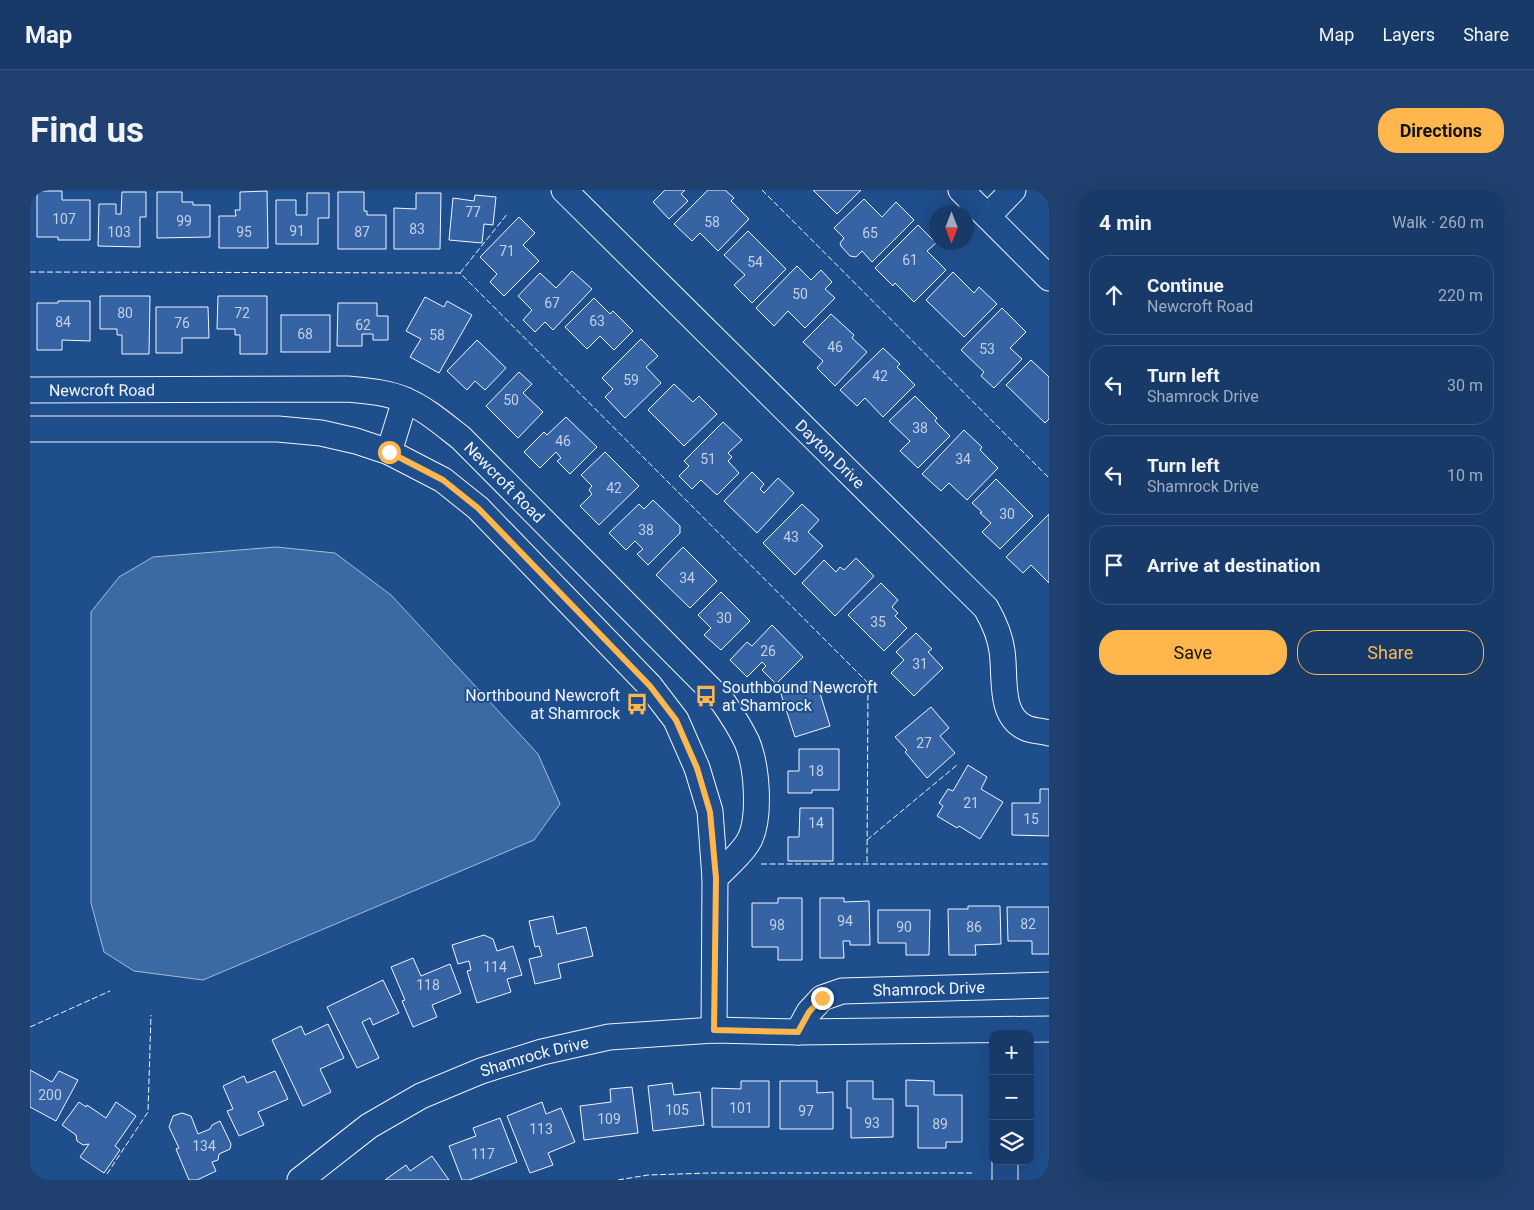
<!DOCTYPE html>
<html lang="en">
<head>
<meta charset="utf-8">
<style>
	body { margin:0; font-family:Roboto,sans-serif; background:#20416f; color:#f1f3f6 }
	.controls { position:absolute; right:15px; bottom:15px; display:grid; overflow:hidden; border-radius:10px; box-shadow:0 5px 20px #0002 }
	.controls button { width:45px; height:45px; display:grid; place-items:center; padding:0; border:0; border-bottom:1px solid #36547d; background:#173a69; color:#f1f3f6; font:25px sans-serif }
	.compass { position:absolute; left:899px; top:15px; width:45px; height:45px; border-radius:50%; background:#173a69; box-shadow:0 5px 20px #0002; rotate:180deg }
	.stop { position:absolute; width:15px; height:15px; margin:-11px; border:4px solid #ffb74d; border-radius:50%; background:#fff }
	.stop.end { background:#ffb74d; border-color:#fff; box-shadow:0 1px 5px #0008 }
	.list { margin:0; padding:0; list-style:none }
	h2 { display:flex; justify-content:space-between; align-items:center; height:65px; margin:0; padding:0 20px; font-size:21px }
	h2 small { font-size:16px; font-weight:400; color:#9eadc0 }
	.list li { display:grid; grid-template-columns:32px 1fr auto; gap:15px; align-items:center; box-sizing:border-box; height:80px; margin:0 10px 10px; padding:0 10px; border:1px solid #36547d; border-radius:20px }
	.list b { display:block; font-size:19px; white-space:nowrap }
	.list p { margin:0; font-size:16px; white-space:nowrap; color:#9eadc0 }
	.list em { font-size:16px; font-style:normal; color:#9eadc0 }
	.actions { display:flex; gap:10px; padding:15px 20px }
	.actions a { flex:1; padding:11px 0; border:1px solid #ffb74d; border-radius:20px; text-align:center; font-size:18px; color:#ffb74d }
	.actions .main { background:#ffb74d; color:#111 }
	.icon { flex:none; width:28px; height:28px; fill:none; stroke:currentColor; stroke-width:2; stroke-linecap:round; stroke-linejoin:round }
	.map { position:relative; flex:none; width:1019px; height:990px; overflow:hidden; border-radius:20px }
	header { display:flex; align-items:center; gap:30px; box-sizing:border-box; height:70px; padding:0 25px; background:#173a69; border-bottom:1px solid #36547d }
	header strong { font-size:24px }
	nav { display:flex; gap:28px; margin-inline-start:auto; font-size:18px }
	.intro { display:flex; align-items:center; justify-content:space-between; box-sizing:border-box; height:120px; padding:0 30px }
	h1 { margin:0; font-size:35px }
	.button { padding:12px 22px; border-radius:20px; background:#ffb74d; color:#111; font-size:18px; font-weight:700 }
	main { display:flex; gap:30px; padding:0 30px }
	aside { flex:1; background:#173a69; border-radius:20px; box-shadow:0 5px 20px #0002 }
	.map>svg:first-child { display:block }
	.water { fill:#3b69a3; stroke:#a8bbd7 }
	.building { fill:#3563a3; stroke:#f2f6ff }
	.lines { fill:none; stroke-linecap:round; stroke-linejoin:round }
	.minor-casing { stroke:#f2f6ff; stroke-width:27 }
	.minor { stroke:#1f4e8c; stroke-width:25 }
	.fence { stroke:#f2f6ff; stroke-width:1; stroke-dasharray:6 2.5; stroke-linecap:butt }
	.route { stroke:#ffb74d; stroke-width:6 }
	.labels { text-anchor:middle; stroke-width:4; stroke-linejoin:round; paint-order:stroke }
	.number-label { font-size:14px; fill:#c3d1e8 }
	.street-label { font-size:16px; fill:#f2f6ff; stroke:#1f4e8c }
	.poi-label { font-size:16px; fill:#f2f6ff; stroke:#1f4e8c; text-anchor:start }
</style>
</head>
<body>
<header>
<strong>Map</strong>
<nav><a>Map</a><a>Layers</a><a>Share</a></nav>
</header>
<div class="intro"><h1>Find us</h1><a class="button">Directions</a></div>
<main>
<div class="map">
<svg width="1019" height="990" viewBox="0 0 1019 990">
	<rect width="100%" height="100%" fill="#1f4e8c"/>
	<path class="water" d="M 246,357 L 305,363 L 361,405 L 508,564 L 530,614 L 504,650 L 173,790 L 104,781 L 74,762 L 61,713 L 61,422 L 89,387 L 123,367 Z"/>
	<g class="building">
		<path d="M 635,0 L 655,0 L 651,4 L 658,11 L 639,29 L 623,12 Z"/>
		<path d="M 678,0 L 695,0 L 704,8 L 701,11 L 719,29 L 688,61 L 670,43 L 662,51 L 644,34 Z"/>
		<path d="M 783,0 L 831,0 L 807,24 Z"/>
		<path d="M 7,1 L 32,1 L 32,10 L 60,10 L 60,50 L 28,50 L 28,47 L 7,47 Z"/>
		<path d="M 237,1 L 238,58 L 189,58 L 189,26 L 206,26 L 205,20 L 210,20 L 210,2 Z"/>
		<path d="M 92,2 L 116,2 L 116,27 L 110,27 L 110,57 L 68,56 L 69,14 L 86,14 L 86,24 L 91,24 Z"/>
		<path d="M 127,2 L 152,2 L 152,12 L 163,12 L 163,15 L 180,15 L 180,47 L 127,48 Z"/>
		<path d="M 308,2 L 334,2 L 334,21 L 337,21 L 337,25 L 356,25 L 356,59 L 308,59 Z"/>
		<path d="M 277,3 L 299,3 L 299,28 L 288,28 L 288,54 L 246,54 L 246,10 L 266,10 L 266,25 L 277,25 Z"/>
		<path d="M 386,3 L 411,3 L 410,59 L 364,59 L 364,18 L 386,19 Z"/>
		<path d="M 445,5 L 466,7 L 463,35 L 454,34 L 452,53 L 419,50 L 423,8 L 444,11 Z"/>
		<path d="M 834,9 L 852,27 L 866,12 L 884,30 L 842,72 L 832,61 L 826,67 L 820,66 L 811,56 L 810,53 L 814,48 L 804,38 Z"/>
		<path d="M 489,27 L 505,43 L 493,55 L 509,71 L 474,106 L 460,92 L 467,84 L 450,67 Z"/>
		<path d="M 888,35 L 906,53 L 897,61 L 916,80 L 884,112 L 865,93 L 863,96 L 845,78 Z"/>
		<path d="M 718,41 L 756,79 L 722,113 L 704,95 L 715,85 L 694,65 Z"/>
		<path d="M 767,76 L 781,90 L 791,80 L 802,92 L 795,99 L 805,108 L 775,138 L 758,121 L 744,136 L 726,118 Z"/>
		<path d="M 542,81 L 562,99 L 523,140 L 515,132 L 505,142 L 493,130 L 502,120 L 488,106 L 510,83 L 526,98 Z"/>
		<path d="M 923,82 L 944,103 L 949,97 L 967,114 L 934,147 L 896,110 Z"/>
		<path d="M 70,106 L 120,106 L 119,164 L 92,164 L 92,145 L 87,145 L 87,139 L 70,139 Z"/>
		<path d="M 188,106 L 237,106 L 237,164 L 210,164 L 210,145 L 205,145 L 205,139 L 187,139 Z"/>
		<path d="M 395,107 L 414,117 L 417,111 L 442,125 L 409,183 L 380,167 L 391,149 L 376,141 Z"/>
		<path d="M 564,108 L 580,124 L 583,121 L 603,141 L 584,160 L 570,146 L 557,159 L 535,137 Z"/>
		<path d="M 28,111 L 60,111 L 60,151 L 32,150 L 32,160 L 7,160 L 7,113 L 28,113 Z"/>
		<path d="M 308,113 L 347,113 L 347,126 L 358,126 L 358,150 L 343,150 L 343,144 L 332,144 L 332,156 L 307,156 Z"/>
		<path d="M 126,117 L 178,117 L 179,148 L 152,148 L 152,163 L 126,163 Z"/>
		<path d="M 972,118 L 996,142 L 980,158 L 992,169 L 964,198 L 951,186 L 954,182 L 931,160 Z"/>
		<path d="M 801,124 L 824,145 L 822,148 L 837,162 L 805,196 L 787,178 L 793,171 L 773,152 Z"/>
		<rect x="251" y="125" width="49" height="37"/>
		<path d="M 611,149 L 628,166 L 616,177 L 631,193 L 595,228 L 575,207 L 583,199 L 572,188 Z"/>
		<path d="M 447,150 L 476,178 L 455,200 L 445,191 L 437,200 L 417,181 Z"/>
		<path d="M 853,158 L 870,174 L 867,177 L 885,195 L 853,227 L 835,208 L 827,216 L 810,200 Z"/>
		<path d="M 1001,170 L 1019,187 L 1019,229 L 1015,233 L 976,195 Z"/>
		<path d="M 489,182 L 502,194 L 493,203 L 513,222 L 488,248 L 456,216 Z"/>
		<path d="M 644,194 L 663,212 L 669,206 L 687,224 L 654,256 L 618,220 Z"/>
		<path d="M 885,206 L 907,228 L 905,231 L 920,246 L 888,278 L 870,261 L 880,251 L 859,231 Z"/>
		<path d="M 536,227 L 567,257 L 540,284 L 527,271 L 531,268 L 526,262 L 510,278 L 494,262 L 514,242 L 517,245 Z"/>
		<path d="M 693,232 L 712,250 L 698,263 L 702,267 L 698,271 L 709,283 L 687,305 L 671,290 L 662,299 L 649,286 L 659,276 L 654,271 Z"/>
		<path d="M 934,240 L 952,257 L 950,260 L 968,278 L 937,310 L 919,293 L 911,301 L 892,284 Z"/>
		<path d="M 575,262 L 609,296 L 569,335 L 550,316 L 562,304 L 559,300 L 562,296 L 551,285 Z"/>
		<path d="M 722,282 L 734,294 L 730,299 L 734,303 L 748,288 L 764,303 L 727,343 L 694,311 Z"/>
		<path d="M 966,289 L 1003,326 L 970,359 L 952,342 L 961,333 L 950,323 L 952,322 L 942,313 Z"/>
		<path d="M 623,310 L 650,336 L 650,343 L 618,375 L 607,364 L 613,359 L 605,351 L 596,360 L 579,343 L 609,314 L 614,319 Z"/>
		<path d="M 772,314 L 789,330 L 778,342 L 793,356 L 765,385 L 733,353 Z"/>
		<path d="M 1019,324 L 1019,393 L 1001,375 L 993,383 L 976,367 Z"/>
		<path d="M 653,357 L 687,391 L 660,418 L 626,385 Z"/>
		<path d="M 826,368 L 844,386 L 805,426 L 772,393 L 794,370 L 806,382 L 810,377 L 814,380 Z"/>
		<path d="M 851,393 L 868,410 L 862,417 L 868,423 L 865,426 L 877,438 L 854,461 L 818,425 Z"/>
		<path d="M 691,402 L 720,431 L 691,460 L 674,445 L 681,438 L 668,425 Z"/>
		<path d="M 742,435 L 773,467 L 746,494 L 732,480 L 736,476 L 732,472 L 717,487 L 700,470 L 717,452 L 722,456 Z"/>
		<path d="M 886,443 L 902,459 L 898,462 L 913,478 L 884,506 L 861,483 L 874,470 L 866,462 Z"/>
		<path d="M 786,490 L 800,536 L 765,547 L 750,501 Z"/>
		<path d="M 901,517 L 919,538 L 910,546 L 925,563 L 897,588 L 875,562 L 877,560 L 865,547 Z"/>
		<path d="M 769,559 L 809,559 L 809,600 L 782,600 L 782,603 L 758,603 L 758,581 L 769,581 Z"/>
		<path d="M 938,575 L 957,587 L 951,599 L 973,612 L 950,649 L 929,636 L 927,638 L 907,626 L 913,616 L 909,613 L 918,599 L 923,601 Z"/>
		<path d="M 1010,599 L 1019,599 L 1019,646 L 982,645 L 982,613 L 1010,613 Z"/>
		<path d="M 770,618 L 803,618 L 803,671 L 758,671 L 758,647 L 769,647 Z"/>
		<path d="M 748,708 L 772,708 L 772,770 L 748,770 L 748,757 L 722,757 L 722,713 L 748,713 Z"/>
		<path d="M 790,708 L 814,708 L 814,712 L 839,711 L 840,755 L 820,755 L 820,751 L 813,751 L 814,768 L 790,768 Z"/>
		<path d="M 938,716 L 970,716 L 971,754 L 945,755 L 946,765 L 919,765 L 918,719 L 938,719 Z"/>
		<path d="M 977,717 L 1019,717 L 1019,764 L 1002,764 L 1002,751 L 978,751 Z"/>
		<path d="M 848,720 L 900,720 L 899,765 L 876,765 L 876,753 L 848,753 Z"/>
		<path d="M 523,726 L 527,744 L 556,737 L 563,766 L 528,774 L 531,788 L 505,794 L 499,769 L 512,766 L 509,756 L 505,757 L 499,731 Z"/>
		<path d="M 454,745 L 463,749 L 467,761 L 483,756 L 492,785 L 477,789 L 481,802 L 447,813 L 437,781 L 441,780 L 439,771 L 428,774 L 422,755 Z"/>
		<path d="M 383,768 L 391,786 L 420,774 L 431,803 L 402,815 L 407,827 L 383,837 L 372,811 L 375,810 L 361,777 Z"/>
		<path d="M 353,790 L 369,823 L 343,835 L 340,828 L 332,832 L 349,868 L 327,878 L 297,817 Z"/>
		<path d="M 298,834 L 314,868 L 290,879 L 301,902 L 273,916 L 242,850 L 271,836 L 275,845 Z"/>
		<path d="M 0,880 L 22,892 L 29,881 L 48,890 L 26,931 L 0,917 Z"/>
		<path d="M 245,881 L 258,909 L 228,922 L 234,935 L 209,946 L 197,921 L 203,919 L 193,896 L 214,886 L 217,893 Z"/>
		<path d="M 876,890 L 904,891 L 904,905 L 932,905 L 932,952 L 916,952 L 916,958 L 888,958 L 888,916 L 876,916 Z"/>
		<path d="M 711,891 L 739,891 L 739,937 L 682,937 L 682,898 L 711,899 Z"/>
		<path d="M 750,891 L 787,891 L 787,903 L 803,902 L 803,939 L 750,939 Z"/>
		<path d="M 817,891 L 843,891 L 843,909 L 863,909 L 863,947 L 821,948 L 821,918 L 817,918 Z"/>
		<path d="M 642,893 L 644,905 L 670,902 L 674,935 L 623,941 L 618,896 Z"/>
		<path d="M 602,897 L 608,943 L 554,950 L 550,916 L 581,912 L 580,899 Z"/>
		<path d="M 49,912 L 56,917 L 57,915 L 76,928 L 86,912 L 106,926 L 85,956 L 90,960 L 74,983 L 50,967 L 59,954 L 53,955 L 47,951 L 46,945 L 32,935 Z"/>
		<path d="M 512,912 L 516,924 L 531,918 L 545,952 L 518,963 L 523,975 L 500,983 L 477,926 Z"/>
		<path d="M 152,923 L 161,926 L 168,944 L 180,939 L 182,935 L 190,931 L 201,954 L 200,959 L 189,964 L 188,970 L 182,972 L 186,981 L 167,990 L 159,990 L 146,959 L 149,958 L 139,937 L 143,926 Z"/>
		<path d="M 470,928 L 487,972 L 439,990 L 432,990 L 419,956 L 446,946 L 443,938 Z"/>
		<path d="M 402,966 L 419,990 L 355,990 L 376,975 L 380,981 Z"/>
	</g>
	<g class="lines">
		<g class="minor-casing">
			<g id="minor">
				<path id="s1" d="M 534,0 L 956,418 C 964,432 970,445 972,461 C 976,486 968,526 996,538 C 1003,541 1012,541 1019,543"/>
				<path d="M 931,0 L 1019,88"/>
				<path d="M 958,26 L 983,0"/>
				<path id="s2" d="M 0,200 L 317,199 C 336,201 357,202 375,210 C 396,219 413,234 431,248 L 693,512 C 702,525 710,537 717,552 C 727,576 732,632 717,654 C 709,666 696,677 685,688"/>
				<path d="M 0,239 L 248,239 L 291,243 L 326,251 L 359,262 L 413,290 L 448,318 L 620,496 L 646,530 L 667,578 L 680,621 L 685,688 L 684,840"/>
				<path d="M 359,262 L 375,210"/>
				<path id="s3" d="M 768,842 L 779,822 L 792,808 L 812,801 L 1019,795"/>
				<path id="s4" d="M 270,990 L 339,936 L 391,906 L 451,881 L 512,862 L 579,847 L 684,840 L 768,842 L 1019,839"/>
				<path d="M 975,990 L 975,971"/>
			</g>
		</g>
		<use href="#minor" class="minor"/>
		<g class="fence">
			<path d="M 732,0 L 1019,288"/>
			<path d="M 0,82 L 430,83 L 838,493 L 837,674"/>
			<path d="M 430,83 L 478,23"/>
			<path d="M 837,650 L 927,575"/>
			<path d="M 731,674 L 1019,674"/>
			<path d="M 0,837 L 80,801"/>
			<path d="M 77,984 L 118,922 L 121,825"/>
			<path d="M 588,990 L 618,985 L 679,983 L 943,983"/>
		</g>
	</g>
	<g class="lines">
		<path class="route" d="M 359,262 L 413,290 L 448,318 L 620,496 L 646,530 L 667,578 L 680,622 L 686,688 L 684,840 L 768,842 L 779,822 L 792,808"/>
	</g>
	<defs>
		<g id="bus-bare" transform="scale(1.725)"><path d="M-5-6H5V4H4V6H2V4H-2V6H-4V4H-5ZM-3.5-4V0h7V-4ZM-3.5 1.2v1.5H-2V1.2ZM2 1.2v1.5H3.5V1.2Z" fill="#ffb74d" stroke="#1f4e8c" stroke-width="2.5" paint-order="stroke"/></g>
	</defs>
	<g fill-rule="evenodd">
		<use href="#bus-bare" x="676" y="506"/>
		<use href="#bus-bare" x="607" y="514"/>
	</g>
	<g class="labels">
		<g class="number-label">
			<text x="443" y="27">77</text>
			<text x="34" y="34">107</text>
			<text x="154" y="36">99</text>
			<text x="682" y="37">58</text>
			<text x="387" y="44">83</text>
			<text x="267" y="46">91</text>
			<text x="89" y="47">103</text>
			<text x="214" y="47">95</text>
			<text x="332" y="47">87</text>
			<text x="840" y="48">65</text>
			<text x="477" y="66">71</text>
			<text x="880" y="75">61</text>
			<text x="725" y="77">54</text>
			<text x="770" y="109">50</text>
			<text x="522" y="118">67</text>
			<text x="95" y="128">80</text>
			<text x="212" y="128">72</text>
			<text x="567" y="136">63</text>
			<text x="33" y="137">84</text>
			<text x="152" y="138">76</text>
			<text x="333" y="140">62</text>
			<text x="275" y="149">68</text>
			<text x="407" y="150">58</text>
			<text x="805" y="162">46</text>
			<text x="957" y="164">53</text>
			<text x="850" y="191">42</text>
			<text x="601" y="195">59</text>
			<text x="481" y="215">50</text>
			<text x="890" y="243">38</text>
			<text x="533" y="256">46</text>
			<text x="678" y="274">51</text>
			<text x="933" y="274">34</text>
			<text x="584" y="303">42</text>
			<text x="977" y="329">30</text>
			<text x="616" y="345">38</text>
			<text x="761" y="352">43</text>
			<text x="657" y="393">34</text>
			<text x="694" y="433">30</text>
			<text x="848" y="437">35</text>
			<text x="738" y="466">26</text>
			<text x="890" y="479">31</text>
			<text x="894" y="558">27</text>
			<text x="786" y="586">18</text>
			<text x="941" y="618">21</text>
			<text x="1001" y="634">15</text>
			<text x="786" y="638">14</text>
			<text x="815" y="736">94</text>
			<text x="998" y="739">82</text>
			<text x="747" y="740">98</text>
			<text x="874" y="742">90</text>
			<text x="944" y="742">86</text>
			<text x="465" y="782">114</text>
			<text x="398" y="800">118</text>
			<text x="20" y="910">200</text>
			<text x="711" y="923">101</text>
			<text x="647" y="925">105</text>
			<text x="776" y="926">97</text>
			<text x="579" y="934">109</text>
			<text x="842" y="938">93</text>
			<text x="910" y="939">89</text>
			<text x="511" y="944">113</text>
			<text x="174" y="961">134</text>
			<text x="453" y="969">117</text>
		</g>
		<g class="street-label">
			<text dy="6" stroke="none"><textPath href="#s2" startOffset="72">Newcroft Road</textPath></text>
			<text dy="6" stroke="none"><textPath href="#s1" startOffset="375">Dayton Drive</textPath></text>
			<text dy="6" stroke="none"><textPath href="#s2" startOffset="506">Newcroft Road</textPath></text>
			<text dy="6" stroke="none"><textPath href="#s3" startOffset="150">Shamrock Drive</textPath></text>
			<text dy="6" stroke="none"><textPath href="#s4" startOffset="268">Shamrock Drive</textPath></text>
		</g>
		<g class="poi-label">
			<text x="692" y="503">Southbound Newcroft<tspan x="692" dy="18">at Shamrock</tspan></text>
			<text x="590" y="511" text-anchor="end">Northbound Newcroft<tspan x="590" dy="18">at Shamrock</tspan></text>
		</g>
	</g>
</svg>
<div class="controls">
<button>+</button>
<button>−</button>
<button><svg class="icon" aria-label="layers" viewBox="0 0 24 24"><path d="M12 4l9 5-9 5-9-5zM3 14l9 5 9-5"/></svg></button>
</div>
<svg class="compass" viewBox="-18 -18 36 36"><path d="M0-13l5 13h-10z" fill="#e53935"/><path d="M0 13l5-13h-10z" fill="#9eadc0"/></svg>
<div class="stop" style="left:359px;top:262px"></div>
<div class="stop end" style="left:792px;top:808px"></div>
</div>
<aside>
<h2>4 min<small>Walk · 260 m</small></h2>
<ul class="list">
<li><svg class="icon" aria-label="ahead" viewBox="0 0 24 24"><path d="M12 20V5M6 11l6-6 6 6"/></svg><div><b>Continue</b><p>Newcroft Road</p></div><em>220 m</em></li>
<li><svg class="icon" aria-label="left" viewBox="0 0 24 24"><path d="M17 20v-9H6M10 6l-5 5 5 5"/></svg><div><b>Turn left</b><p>Shamrock Drive</p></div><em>30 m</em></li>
<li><svg class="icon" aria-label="left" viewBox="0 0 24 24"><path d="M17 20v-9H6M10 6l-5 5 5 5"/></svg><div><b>Turn left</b><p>Shamrock Drive</p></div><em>10 m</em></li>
<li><svg class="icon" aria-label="arrive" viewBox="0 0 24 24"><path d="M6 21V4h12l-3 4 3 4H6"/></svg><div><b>Arrive at destination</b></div></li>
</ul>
<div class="actions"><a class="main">Save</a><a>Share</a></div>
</aside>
</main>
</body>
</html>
